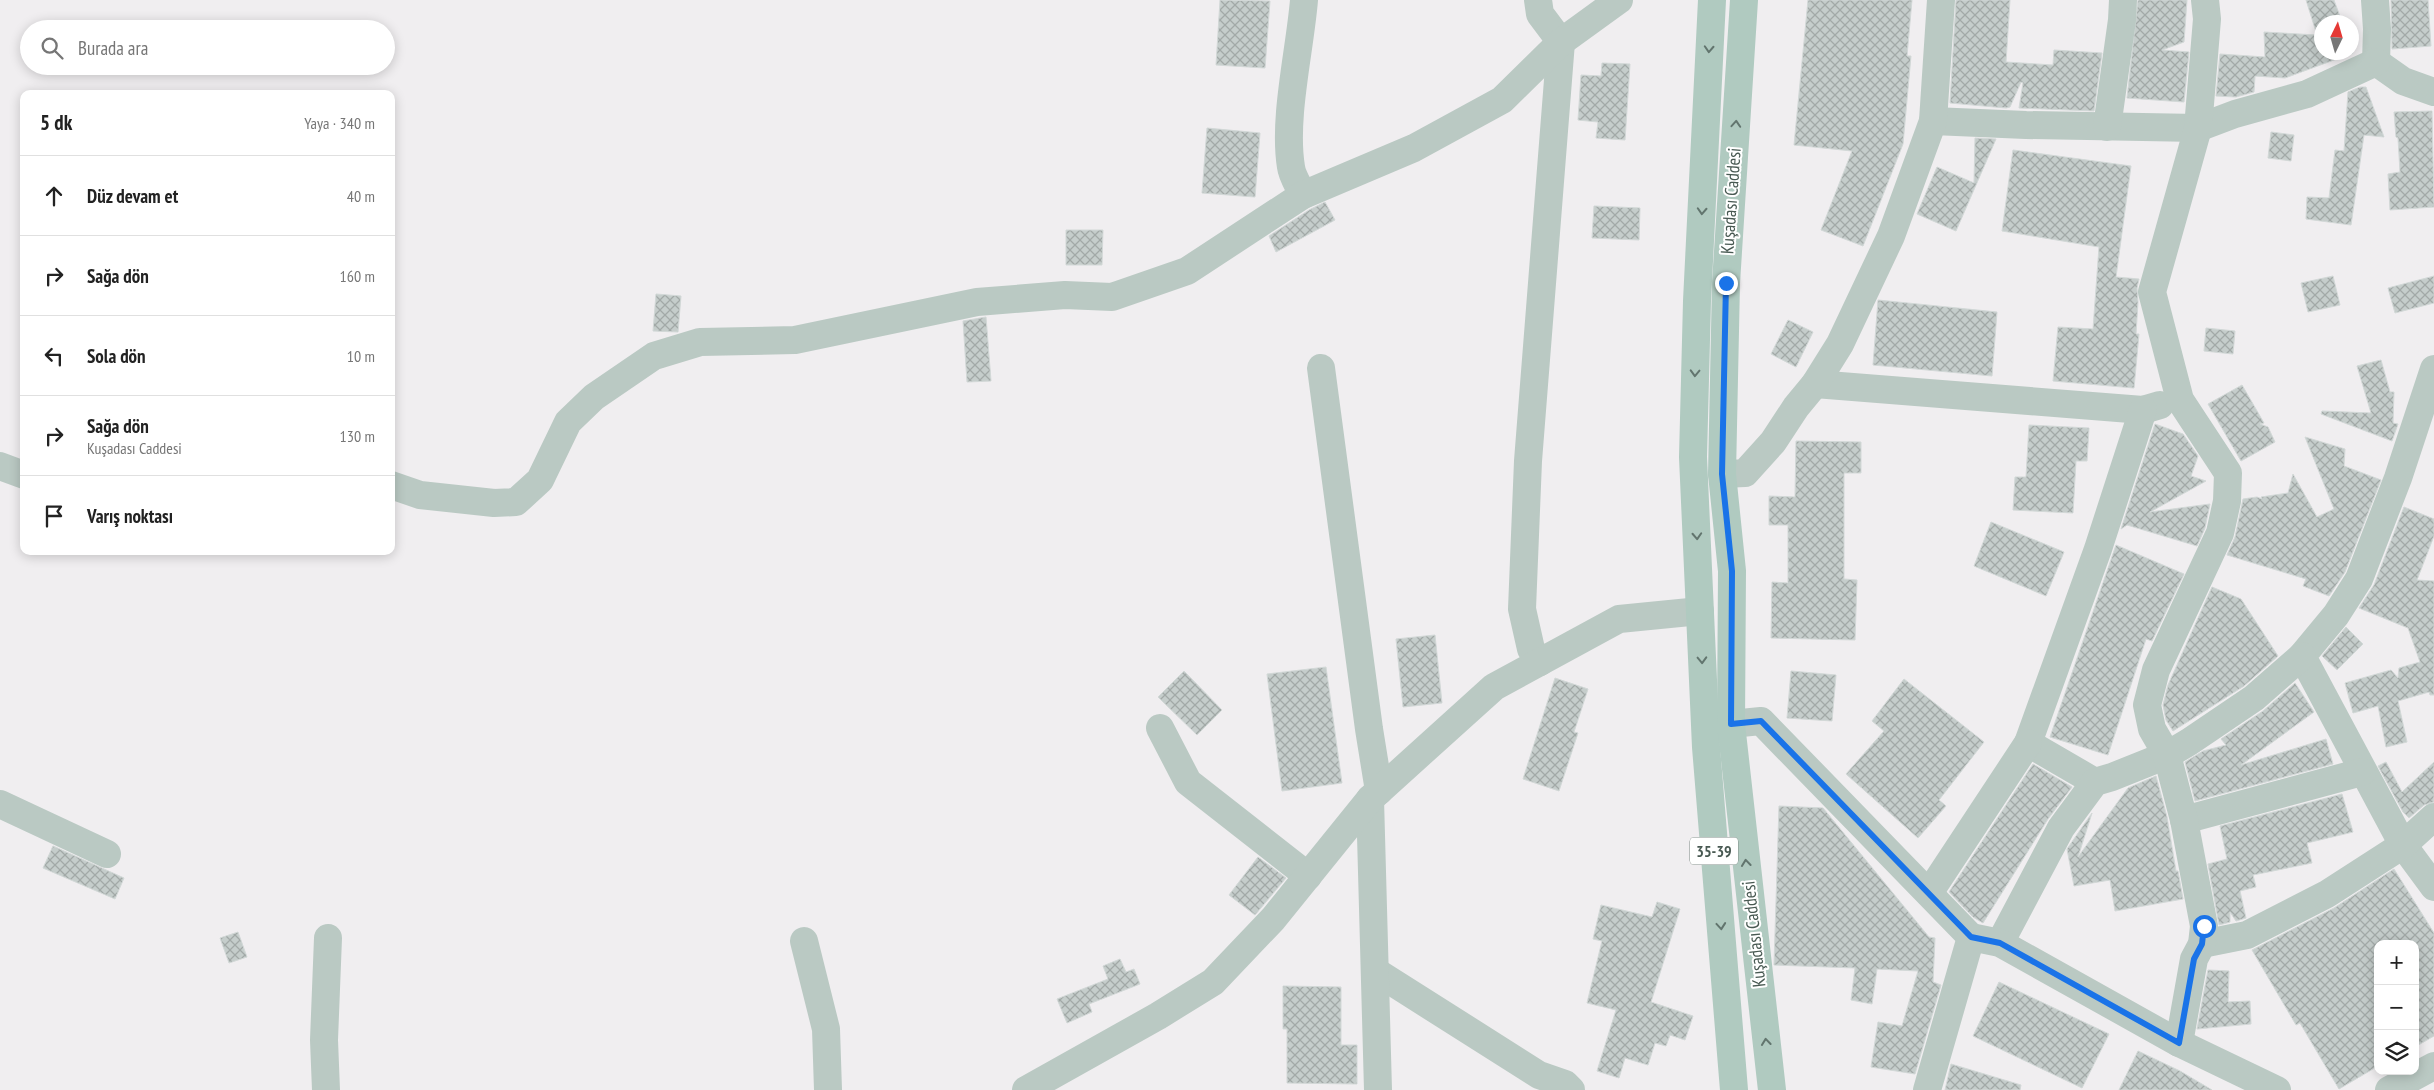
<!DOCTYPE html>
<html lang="tr">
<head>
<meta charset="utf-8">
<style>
	body { margin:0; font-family:"PT Sans Narrow",sans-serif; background:#f6f6f6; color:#222 }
	.controls { position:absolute; right:15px; bottom:15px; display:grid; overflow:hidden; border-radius:10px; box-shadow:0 2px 12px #0003 }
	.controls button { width:45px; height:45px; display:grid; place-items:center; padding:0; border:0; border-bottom:1px solid #e0e0e0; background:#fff; color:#222; font:25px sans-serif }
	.compass { position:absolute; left:2314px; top:15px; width:45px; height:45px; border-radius:50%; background:#fff; box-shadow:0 2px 12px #0003; rotate:5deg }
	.stop { position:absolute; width:15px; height:15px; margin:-11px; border:4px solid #1a73e8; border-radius:50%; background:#fff }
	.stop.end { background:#1a73e8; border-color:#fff; box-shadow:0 1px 5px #0008 }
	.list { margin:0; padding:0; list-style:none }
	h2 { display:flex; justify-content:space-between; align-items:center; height:65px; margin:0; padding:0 20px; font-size:21px }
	h2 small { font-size:16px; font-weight:400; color:#767676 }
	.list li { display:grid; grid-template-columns:32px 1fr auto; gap:15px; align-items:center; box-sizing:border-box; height:80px; padding:0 20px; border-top:1px solid #e0e0e0 }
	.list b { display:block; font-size:19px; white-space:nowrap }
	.list p { margin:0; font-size:16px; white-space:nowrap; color:#767676 }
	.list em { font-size:16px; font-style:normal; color:#767676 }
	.icon { flex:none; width:28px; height:28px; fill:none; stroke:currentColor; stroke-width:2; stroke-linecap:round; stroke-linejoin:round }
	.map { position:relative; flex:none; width:2434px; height:1090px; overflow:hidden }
	.search { position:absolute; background:#fff; box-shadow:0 2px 12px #0003; left:20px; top:20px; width:375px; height:55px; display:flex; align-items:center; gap:12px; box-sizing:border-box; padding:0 18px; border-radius:28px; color:#767676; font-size:19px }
	.panel { position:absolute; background:#fff; box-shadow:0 2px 12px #0003; left:20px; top:90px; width:375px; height:465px; border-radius:10px }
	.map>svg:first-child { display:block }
	.building { fill:url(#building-cross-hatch); stroke:#d2d8d7 }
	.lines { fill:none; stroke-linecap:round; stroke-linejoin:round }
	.minor { stroke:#bac9c3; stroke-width:28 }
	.tertiary { stroke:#bac9c3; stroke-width:28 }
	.primary { stroke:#b0cac0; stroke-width:28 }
	.oneway { stroke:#62756e }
	.route { stroke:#1a73e8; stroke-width:6 }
	.labels { text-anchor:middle; stroke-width:4; stroke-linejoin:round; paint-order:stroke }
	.shield { fill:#fff; stroke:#7f8b86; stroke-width:1 }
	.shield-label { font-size:16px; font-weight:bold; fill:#485952 }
	.street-label { font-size:18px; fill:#485952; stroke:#fff }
</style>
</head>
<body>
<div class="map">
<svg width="2434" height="1090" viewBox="0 0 2434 1090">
	<defs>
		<pattern id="building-cross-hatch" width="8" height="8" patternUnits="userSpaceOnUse" patternTransform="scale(1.25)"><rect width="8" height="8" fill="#c5cdcb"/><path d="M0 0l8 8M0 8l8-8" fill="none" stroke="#a2a9a7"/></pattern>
	</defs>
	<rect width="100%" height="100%" fill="#f0eef0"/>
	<g class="building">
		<path d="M 1220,0 L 1270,1 L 1265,68 L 1216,65 Z"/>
		<path d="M 1808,0 L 1912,0 L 1907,56 L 1911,56 L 1903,144 L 1863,246 L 1821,230 L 1852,151 L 1794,145 Z"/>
		<path d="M 1956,0 L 2010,0 L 2006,62 L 2053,65 L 2054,50 L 2102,53 L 2094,111 L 2019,108 L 2023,83 L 2021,82 L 2010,107 L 2006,108 L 1950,103 Z"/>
		<path d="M 2138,0 L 2187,0 L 2184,42 L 2162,50 L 2189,52 L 2184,102 L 2127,98 Z"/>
		<path d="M 2306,0 L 2334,0 L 2342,22 L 2322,22 L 2322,52 L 2352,52 L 2352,48 L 2353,53 L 2285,78 L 2255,76 L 2254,92 L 2236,97 L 2216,96 L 2220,54 L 2265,57 L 2264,32 L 2317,35 Z"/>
		<path d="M 2391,0 L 2428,0 L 2431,46 L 2392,49 Z"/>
		<path d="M 1602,63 L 1630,64 L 1625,140 L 1596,138 L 1598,122 L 1578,120 L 1581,75 L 1601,76 Z"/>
		<path d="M 2360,87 L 2366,87 L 2384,137 L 2364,135 L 2351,225 L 2306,219 L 2307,197 L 2329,198 L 2335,150 L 2344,151 L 2348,92 Z"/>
		<path d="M 2432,111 L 2434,207 L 2390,210 L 2388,174 L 2400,172 L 2398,138 L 2396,137 L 2394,112 Z"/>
		<path d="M 1207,128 L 1260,133 L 1255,197 L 1202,193 Z"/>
		<path d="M 2271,132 L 2294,135 L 2291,161 L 2268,158 Z"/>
		<path d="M 1975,138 L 1996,139 L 1956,231 L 1917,214 L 1937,167 L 1974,183 Z"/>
		<path d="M 2013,150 L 2131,166 L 2116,277 L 2139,279 L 2137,288 L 2138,302 L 2136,334 L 2139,334 L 2134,388 L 2053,381 L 2058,327 L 2093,329 L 2099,247 L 2002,231 Z"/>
		<path d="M 1325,202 L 1335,220 L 1276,252 L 1269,236 L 1309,210 Z"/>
		<path d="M 1594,206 L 1640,208 L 1639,240 L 1592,238 Z"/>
		<path d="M 1066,230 L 1103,230 L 1102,265 L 1066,265 Z"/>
		<path d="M 2333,276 L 2340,305 L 2308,312 L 2301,283 Z"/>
		<path d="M 2434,276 L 2434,303 L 2395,313 L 2388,288 Z"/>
		<path d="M 656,294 L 681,296 L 678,332 L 653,331 Z"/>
		<path d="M 1878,300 L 1997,312 L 1992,376 L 1873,365 Z"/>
		<path d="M 986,317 L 991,381 L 967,382 L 963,321 Z"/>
		<path d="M 1788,320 L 1813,332 L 1796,367 L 1771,354 Z"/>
		<path d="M 2206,328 L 2235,331 L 2233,354 L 2204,351 Z"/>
		<path d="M 2381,360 L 2390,392 L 2394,392 L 2393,423 L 2398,424 L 2392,441 L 2321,414 L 2322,411 L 2371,413 L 2357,366 Z"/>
		<path d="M 2242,385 L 2264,423 L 2260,424 L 2268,427 L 2275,442 L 2241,461 L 2208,404 Z"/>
		<path d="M 2155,424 L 2183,434 L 2198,456 L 2191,476 L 2206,481 L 2150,512 L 2210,504 L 2205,528 L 2197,546 L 2127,525 L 2121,529 Z"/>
		<path d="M 2029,425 L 2089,428 L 2087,461 L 2076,461 L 2073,513 L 2013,510 L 2015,477 L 2026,477 Z"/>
		<path d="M 2305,437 L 2345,449 L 2344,466 L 2381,480 L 2345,572 L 2329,596 L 2303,586 L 2306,579 L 2227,555 L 2235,537 L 2243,499 L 2257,497 L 2262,499 L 2261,497 L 2288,493 L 2293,474 L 2317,517 L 2334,509 Z"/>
		<path d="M 1796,441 L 1861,442 L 1861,473 L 1844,473 L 1844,579 L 1857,580 L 1855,640 L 1771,638 L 1772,582 L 1788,583 L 1788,525 L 1769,525 L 1769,496 L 1795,497 Z"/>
		<path d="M 2404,507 L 2434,519 L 2434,536 L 2417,580 L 2434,581 L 2434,695 L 2430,695 L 2429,692 L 2398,701 L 2407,742 L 2386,747 L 2378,706 L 2353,713 L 2345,683 L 2391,670 L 2398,678 L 2399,668 L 2420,662 L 2408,628 L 2359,608 L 2374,585 Z"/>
		<path d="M 1991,522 L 2064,552 L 2046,596 L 1974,566 Z"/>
		<path d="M 2116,545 L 2184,574 L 2152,641 L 2146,639 L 2108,755 L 2050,737 Z"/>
		<path d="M 2212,587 L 2241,599 L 2278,656 L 2244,686 L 2173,731 L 2166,720 L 2163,705 L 2168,685 Z"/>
		<path d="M 2346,627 L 2363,644 L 2337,670 L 2322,656 Z"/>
		<path d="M 1435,635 L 1442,703 L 1403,707 L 1396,639 Z"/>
		<path d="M 1326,667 L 1342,783 L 1282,791 L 1267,674 Z"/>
		<path d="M 1184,671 L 1222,710 L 1197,735 L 1158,697 Z"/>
		<path d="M 1791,671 L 1836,675 L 1832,721 L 1787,718 Z"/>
		<path d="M 1555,678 L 1588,689 L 1574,732 L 1578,733 L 1559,791 L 1523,779 Z"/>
		<path d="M 1904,679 L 1984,742 L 1939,800 L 1946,806 L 1918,838 L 1846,774 L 1884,731 L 1872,721 Z"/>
		<path d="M 2295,683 L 2314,712 L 2241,765 L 2326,739 L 2333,764 L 2195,801 L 2185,762 L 2203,751 L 2226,745 L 2221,739 L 2263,711 Z"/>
		<path d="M 2386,762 L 2402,792 L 2434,762 L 2434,802 L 2424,805 L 2409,818 L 2403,812 L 2378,766 Z"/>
		<path d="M 2033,764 L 2072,787 L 2048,819 L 1983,923 L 1973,917 L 1949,892 Z"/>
		<path d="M 2156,776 L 2167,817 L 2176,871 L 2178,871 L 2183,899 L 2115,911 L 2110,880 L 2074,886 L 2067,849 L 2092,813 L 2078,857 L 2128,788 Z"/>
		<path d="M 2342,794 L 2353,832 L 2307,843 L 2312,863 L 2253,875 L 2256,887 L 2240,891 L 2246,918 L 2236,921 L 2230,912 L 2230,922 L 2219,925 L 2208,864 L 2227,859 L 2220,826 Z"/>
		<path d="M 1779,806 L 1823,808 L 1929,937 L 1935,938 L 1933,982 L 1941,985 L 1915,1074 L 1871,1067 L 1878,1022 L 1902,1026 L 1918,971 L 1877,969 L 1872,1004 L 1851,1000 L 1855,968 L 1774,965 Z"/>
		<path d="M 53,846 L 124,878 L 115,899 L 43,868 Z"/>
		<path d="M 1258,857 L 1286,878 L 1255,915 L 1229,895 Z"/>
		<path d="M 2394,869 L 2434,933 L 2434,1036 L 2415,1047 L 2415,944 L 2378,944 L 2378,1066 L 2339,1089 L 2300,1023 L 2296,1025 L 2252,950 L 2334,908 Z"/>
		<path d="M 1657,902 L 1680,909 L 1651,1002 L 1693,1016 L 1685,1040 L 1670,1035 L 1666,1046 L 1655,1043 L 1648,1065 L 1625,1058 L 1619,1078 L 1597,1071 L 1616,1010 L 1587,1003 L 1602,941 L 1593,939 L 1601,905 L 1652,917 Z"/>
		<path d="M 238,932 L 247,957 L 229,963 L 220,938 Z"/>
		<path d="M 1120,959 L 1126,972 L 1134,969 L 1140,984 L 1089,1004 L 1092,1012 L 1067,1023 L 1057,999 L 1108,979 L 1103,966 Z"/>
		<path d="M 2208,970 L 2229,971 L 2228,1002 L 2250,1001 L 2251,1024 L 2197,1029 Z"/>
		<path d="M 1999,982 L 2109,1034 L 2082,1088 L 1973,1036 Z"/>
		<path d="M 1283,986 L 1341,987 L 1341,1045 L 1357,1045 L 1357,1084 L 1287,1083 L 1287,1029 L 1283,1029 Z"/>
		<path d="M 2138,1051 L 2180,1071 L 2212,1090 L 2119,1090 Z"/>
		<path d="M 1951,1064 L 2021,1085 L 2020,1090 L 1945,1090 Z"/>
	</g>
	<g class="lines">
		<g class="minor">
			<path d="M 1538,0 L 1540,14 L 1561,42 L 1528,461 L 1522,609 L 1531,649 L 1540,662"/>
			<path d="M 2375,0 L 2377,29 L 2376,62"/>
			<path d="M 2376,62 L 2403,81 L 2434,92"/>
			<path d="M 1933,121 L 2026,125 L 2198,128 L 2235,114 L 2307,94 L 2376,62"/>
			<path d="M 2107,127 L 2122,20 L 2123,0"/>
			<path d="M 1303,195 C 1299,186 1292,176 1291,167 C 1283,118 1300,50 1304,0"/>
			<path d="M 1321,368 L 1369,729 L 1379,791"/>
			<path d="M 2434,369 L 2398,478 L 2359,579 L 2336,615 L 2302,656 L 2403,845 L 2434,887"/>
			<path d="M 1815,384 L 2143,410 L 2160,405"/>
			<path d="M 0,466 L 24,475"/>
			<path d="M 1722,474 L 1745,473 L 1773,442 L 1796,407 L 1815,384 L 1840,344 L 1891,236 L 1933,121 L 1941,0"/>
			<path d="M 391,485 L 420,495 L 494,503 L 516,502 L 540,480 L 568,422 L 594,397 L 654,356 L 700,342 L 795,340 L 977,302 L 1065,295 L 1112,297 L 1187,271 L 1303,195 L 1414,148 L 1502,100 L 1561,42 L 1619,0"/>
			<path d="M 1731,724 L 1761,721 L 1971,937"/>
			<path d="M 1160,728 L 1188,782 L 1308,876"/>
			<path d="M 2095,782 L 2028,743 L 2098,549 L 2143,410"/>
			<path d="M 0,804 L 107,854"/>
			<path d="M 2184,820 L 2362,772"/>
			<path d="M 1929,893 L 2028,743"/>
			<path d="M 804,941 L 826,1029 L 828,1090"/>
			<path d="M 2000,943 L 2061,828 L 2095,782 L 2112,777 L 2167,755 L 2189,742 L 2254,698 L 2302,656"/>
			<path d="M 2202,944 L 2247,935 L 2327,894 L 2403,845 L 2434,817"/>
			<path d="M 1375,971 L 1539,1075 L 1565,1084 L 1571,1090"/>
			<path d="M 2179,1043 L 2194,959 L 2202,944 L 2204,926 L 2184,820 L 2167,755 L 2152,729 L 2147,705 L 2156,670 L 2220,533 L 2227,501 L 2228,473 L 2180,400 L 2152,292 L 2198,128 L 2207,19 L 2205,0"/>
			<path d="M 326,1090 L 324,1040 L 328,938"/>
			<path d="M 1927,1090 L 1971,937 L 2000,943 L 2179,1043 L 2277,1090"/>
			<path d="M 2389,1090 L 2434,1066"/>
		</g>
		<g class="tertiary">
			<path d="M 1370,799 L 1378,1090"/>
			<path d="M 1026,1090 L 1158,1016 L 1213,982 L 1273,919 L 1370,799 L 1494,687 L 1619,619 L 1700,611"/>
		</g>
		<g class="primary">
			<path d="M 1712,0 L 1697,301 L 1693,457 L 1706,747 L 1734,1090"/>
			<path d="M 1744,0 L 1726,283 L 1722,474 L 1732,571 L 1731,724 L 1772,1090"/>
		</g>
	</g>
	<defs><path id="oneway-chevron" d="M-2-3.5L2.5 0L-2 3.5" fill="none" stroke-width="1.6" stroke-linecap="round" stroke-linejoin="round" transform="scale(1.25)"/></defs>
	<g class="oneway">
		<use href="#oneway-chevron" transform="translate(1709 49) rotate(93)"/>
		<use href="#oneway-chevron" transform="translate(1736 124) rotate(-86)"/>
		<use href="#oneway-chevron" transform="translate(1702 211) rotate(93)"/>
		<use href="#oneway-chevron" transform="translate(1695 373) rotate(92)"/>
		<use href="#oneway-chevron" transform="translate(1697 536) rotate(87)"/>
		<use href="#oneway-chevron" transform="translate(1702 660) rotate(88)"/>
		<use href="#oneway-chevron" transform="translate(1746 863) rotate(-96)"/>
		<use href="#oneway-chevron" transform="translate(1721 926) rotate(85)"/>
		<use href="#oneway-chevron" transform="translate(1766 1042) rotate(-96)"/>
	</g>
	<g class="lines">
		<path class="route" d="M 1726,283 L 1722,474 L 1732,571 L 1731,724 L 1761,721 L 1971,937 L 2000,943 L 2179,1043 L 2194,959 L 2202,944 L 2204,926"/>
	</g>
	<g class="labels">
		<rect class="shield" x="1690" y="837.5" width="48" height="27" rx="4"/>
		<g class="shield-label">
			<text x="1714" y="857">35-39</text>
		</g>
		<g class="street-label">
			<text transform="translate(1731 201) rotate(-86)" y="6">Kuşadası Caddesi</text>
			<text transform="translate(1754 934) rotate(-96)" y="6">Kuşadası Caddesi</text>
		</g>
	</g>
</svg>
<div class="controls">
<button>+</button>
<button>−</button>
<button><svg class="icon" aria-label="layers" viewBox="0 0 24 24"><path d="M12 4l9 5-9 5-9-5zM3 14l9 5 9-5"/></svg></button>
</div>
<svg class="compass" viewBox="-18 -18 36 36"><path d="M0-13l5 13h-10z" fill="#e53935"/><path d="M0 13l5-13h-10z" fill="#767676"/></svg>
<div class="stop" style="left:2204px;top:926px"></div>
<div class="stop end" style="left:1726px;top:283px"></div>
<div class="search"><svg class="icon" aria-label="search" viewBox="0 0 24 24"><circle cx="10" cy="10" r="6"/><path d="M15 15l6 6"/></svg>Burada ara</div>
<section class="panel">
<h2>5 dk<small>Yaya · 340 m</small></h2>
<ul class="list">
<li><svg class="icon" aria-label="ahead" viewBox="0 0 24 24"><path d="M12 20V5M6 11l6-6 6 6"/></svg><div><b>Düz devam et</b></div><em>40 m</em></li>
<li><svg class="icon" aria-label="right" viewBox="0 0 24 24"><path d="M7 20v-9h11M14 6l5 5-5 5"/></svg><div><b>Sağa dön</b></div><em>160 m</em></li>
<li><svg class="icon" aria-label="left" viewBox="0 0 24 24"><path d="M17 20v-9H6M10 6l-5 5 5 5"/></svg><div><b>Sola dön</b></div><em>10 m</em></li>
<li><svg class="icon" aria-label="right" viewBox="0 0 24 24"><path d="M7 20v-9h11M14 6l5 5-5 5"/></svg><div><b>Sağa dön</b><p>Kuşadası Caddesi</p></div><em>130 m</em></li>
<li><svg class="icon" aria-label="arrive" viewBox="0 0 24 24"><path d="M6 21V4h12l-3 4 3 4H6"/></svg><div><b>Varış noktası</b></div></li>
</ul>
</section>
</div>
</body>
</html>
